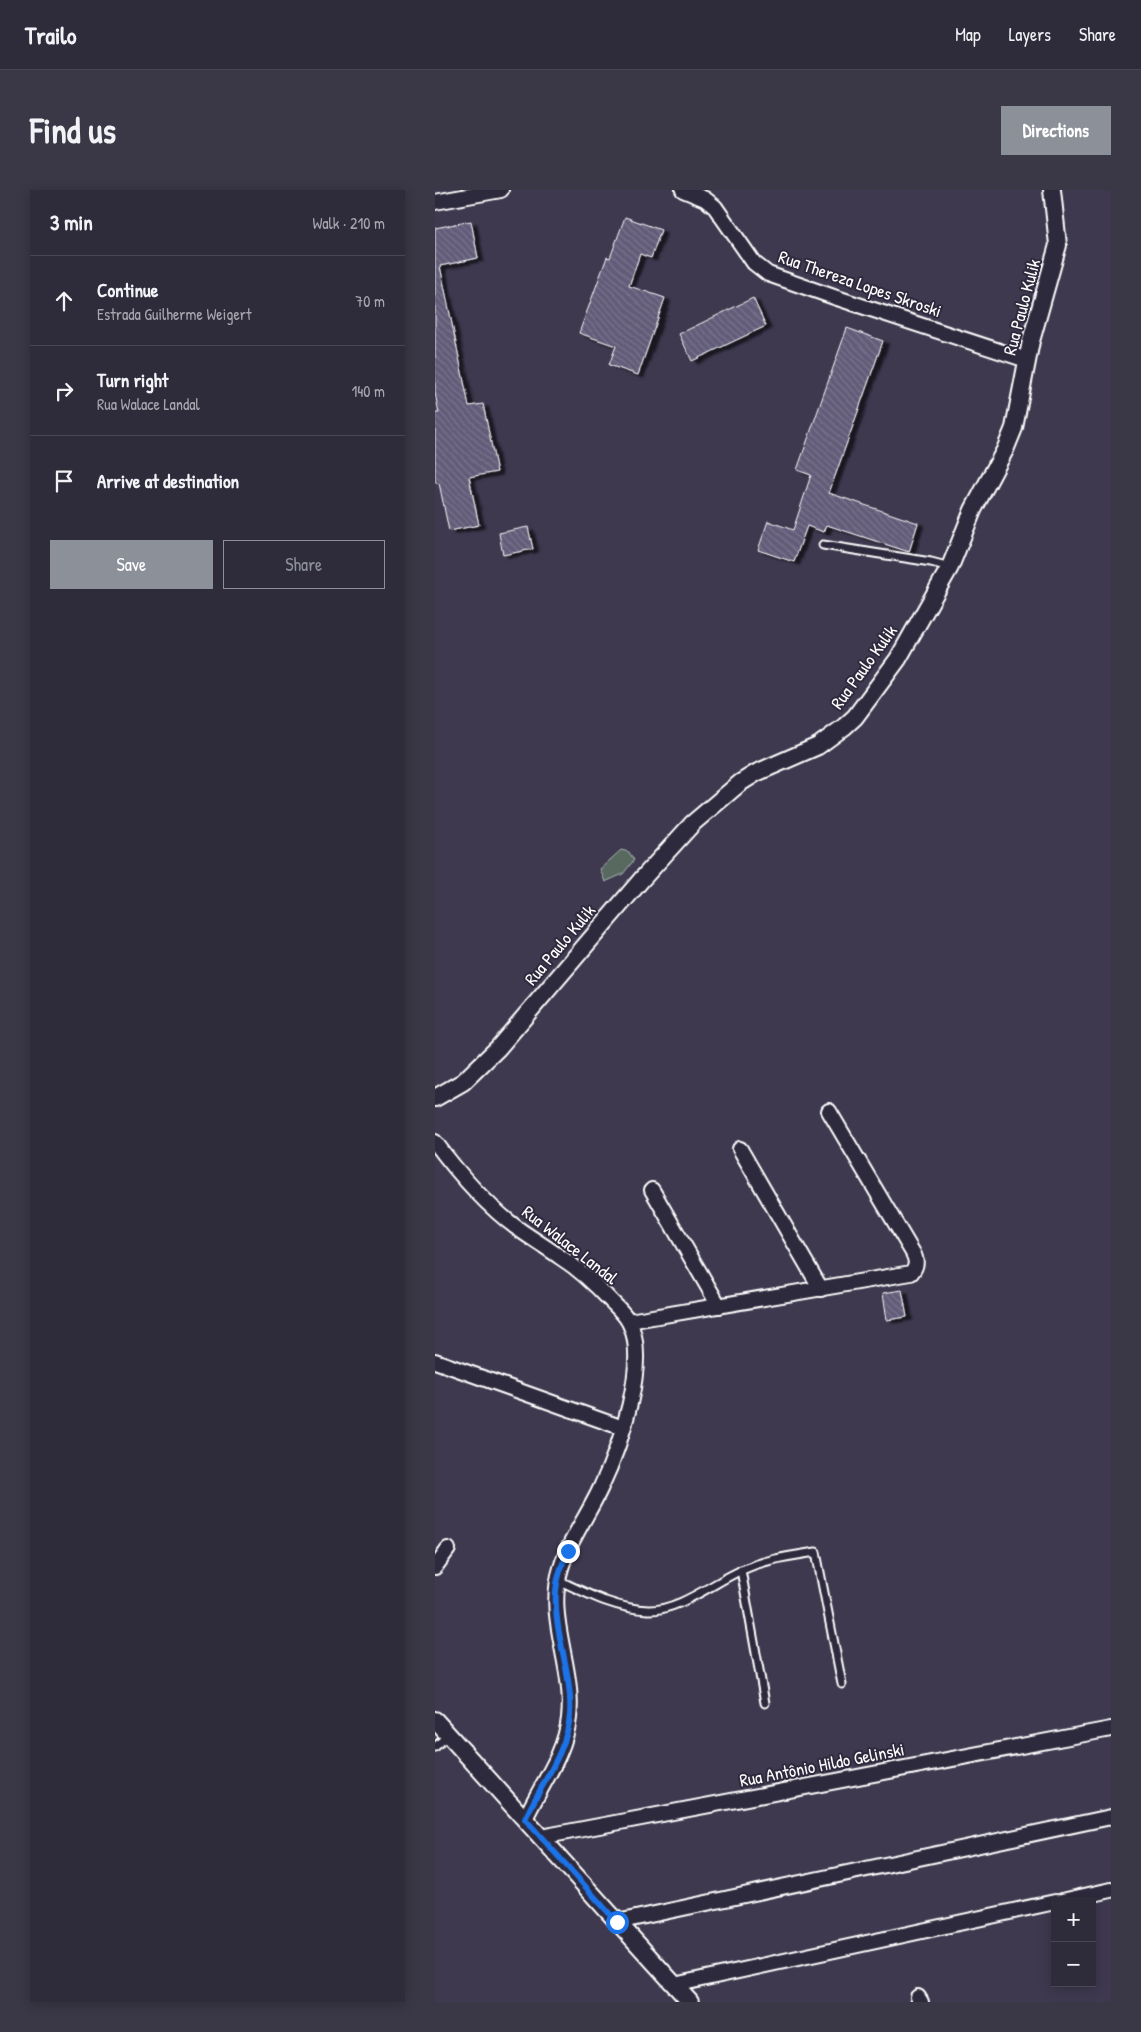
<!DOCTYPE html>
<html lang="en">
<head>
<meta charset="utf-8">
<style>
	body { margin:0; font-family:"Patrick Hand",sans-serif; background:#3a3746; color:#f1f3f6 }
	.controls { position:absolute; right:15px; bottom:15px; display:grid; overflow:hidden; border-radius:0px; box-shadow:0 2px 12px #0003 }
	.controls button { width:45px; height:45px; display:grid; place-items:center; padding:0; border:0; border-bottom:1px solid #494755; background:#2e2b3b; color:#f1f3f6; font:25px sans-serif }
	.stop { position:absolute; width:15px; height:15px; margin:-11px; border:4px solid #1a73e8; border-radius:50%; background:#fff }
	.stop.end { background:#1a73e8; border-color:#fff; box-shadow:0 1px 5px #0008 }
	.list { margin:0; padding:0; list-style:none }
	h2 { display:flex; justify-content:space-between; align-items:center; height:65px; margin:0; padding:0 20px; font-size:21px }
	h2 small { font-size:16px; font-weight:400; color:#a7a7af }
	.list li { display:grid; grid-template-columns:32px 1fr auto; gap:15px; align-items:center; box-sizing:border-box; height:90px; padding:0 20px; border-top:1px solid #494755 }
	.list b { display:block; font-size:19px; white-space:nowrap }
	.list p { margin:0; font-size:16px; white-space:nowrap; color:#a7a7af }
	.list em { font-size:16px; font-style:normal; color:#a7a7af }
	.actions { display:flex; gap:10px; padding:15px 20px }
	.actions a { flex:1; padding:11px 0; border:1px solid #8c9099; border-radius:0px; text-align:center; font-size:18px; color:#8c9099 }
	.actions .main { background:#8c9099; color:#fff }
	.icon { flex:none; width:28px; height:28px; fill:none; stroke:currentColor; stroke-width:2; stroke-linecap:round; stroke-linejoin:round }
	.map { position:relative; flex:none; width:676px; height:1812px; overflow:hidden; border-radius:0px }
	header { display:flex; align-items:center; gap:30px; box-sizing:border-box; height:70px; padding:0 25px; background:#2e2b3b; border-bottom:1px solid #494755 }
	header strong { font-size:24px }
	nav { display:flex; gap:28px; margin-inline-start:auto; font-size:18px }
	.intro { display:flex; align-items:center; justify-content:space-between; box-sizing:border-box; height:120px; padding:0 30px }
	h1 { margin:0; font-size:35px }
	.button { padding:12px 22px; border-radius:0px; background:#8c9099; color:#fff; font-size:18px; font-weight:700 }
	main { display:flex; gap:30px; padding:0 30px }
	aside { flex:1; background:#2e2b3b; border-radius:0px; box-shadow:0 2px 12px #0003 }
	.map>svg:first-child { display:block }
	.park { fill:#586a61; stroke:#acb4b0 }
	.building { fill:url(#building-back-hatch); stroke:#fff; filter:url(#shadow) }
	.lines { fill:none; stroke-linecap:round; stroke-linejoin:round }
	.service-casing { stroke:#fff; stroke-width:11 }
	.minor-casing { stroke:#fff; stroke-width:18 }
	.tertiary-casing { stroke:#fff; stroke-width:20 }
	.service { stroke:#2f2a3d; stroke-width:7 }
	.minor { stroke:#2f2a3d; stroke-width:14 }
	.tertiary { stroke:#2f2a3d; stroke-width:16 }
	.route { stroke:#1a73e8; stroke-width:6 }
	.labels { text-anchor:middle; stroke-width:4; stroke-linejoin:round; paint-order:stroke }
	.street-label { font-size:18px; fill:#fff; stroke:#2f2a3d }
</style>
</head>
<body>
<header>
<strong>Trailo</strong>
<nav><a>Map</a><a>Layers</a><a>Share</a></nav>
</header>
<div class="intro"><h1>Find us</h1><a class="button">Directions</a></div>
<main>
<aside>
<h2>3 min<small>Walk · 210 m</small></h2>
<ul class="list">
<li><svg class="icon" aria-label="ahead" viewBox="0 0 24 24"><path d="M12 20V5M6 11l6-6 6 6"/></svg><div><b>Continue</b><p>Estrada Guilherme Weigert</p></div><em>70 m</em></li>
<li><svg class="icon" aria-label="right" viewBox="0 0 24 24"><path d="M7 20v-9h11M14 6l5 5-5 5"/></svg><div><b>Turn right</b><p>Rua Walace Landal</p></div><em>140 m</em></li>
<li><svg class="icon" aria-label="arrive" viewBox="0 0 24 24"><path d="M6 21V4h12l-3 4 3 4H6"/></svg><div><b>Arrive at destination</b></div></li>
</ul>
<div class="actions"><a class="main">Save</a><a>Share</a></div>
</aside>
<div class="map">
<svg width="676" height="1812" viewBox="0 0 676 1812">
	<defs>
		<pattern id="building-back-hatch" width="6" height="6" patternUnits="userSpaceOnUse" patternTransform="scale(1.25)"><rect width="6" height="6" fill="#625c79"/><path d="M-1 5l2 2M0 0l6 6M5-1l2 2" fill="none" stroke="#7a748d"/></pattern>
		<filter id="shadow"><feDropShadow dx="5.5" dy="3" stdDeviation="1" flood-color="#0009"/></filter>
	</defs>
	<rect width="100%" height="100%" fill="#3e394f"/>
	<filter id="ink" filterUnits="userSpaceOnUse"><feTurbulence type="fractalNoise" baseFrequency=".02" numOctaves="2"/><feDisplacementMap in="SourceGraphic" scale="10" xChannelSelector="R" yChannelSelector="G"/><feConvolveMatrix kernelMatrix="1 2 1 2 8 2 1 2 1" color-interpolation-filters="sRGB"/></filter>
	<g filter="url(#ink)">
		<path class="park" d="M 186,660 L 194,662 L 199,670 L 188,684 L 170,692 L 165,679 Z"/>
		<g class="building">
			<path d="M 190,27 L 226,40 L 216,68 L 205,64 L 194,96 L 230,108 L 203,185 L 174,175 L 181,156 L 144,143 L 172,67 L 175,68 Z"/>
			<path d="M 36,31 L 43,68 L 5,76 L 34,216 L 48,214 L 62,282 L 34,287 L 44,335 L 14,341 L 4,293 L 2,294 L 0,290 L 0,223 L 4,223 L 0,203 L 0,38 Z"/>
			<path d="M 318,108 L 331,136 L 257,171 L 244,144 Z"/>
			<path d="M 412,138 L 448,151 L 394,303 L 483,333 L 474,362 L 392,335 L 389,342 L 372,336 L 359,372 L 323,360 L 333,331 L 358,340 L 376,285 L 362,280 Z"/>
			<path d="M 93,337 L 98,359 L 68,365 L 64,343 Z"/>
			<path d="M 467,1100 L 472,1127 L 452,1130 L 448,1103 Z"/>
		</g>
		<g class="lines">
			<g class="service-casing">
				<g id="service">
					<path d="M 388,355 L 496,372 L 515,377"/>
					<path d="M 306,1380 L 330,1513"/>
					<path d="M 123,1390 C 151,1403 181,1419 213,1420 C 244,1421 279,1392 307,1380 C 331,1369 356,1366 381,1362 L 407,1494"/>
					<path d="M 0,1557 L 13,1545"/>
				</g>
			</g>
			<g class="minor-casing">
				<g id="minor">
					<path d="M 248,0 L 270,9 L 280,17 L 319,73 L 333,84 L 399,107 L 592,170"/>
					<path d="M 0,12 L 66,0"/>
					<path d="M 0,952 C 23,983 51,1015 82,1038 C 96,1048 111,1057 125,1067 C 144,1079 161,1095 176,1111 C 183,1118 190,1124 194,1132 C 215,1171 184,1259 166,1297 C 154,1324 134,1350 126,1378 C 110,1428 140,1477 134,1528 C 130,1565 105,1596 90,1629"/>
					<path d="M 305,959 L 386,1099"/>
					<path d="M 217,1000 L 284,1116"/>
					<path d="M 194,1131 L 476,1083 C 482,1076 482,1071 478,1063 L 394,921"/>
					<path d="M 0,1171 L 188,1238"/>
					<path d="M 0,1377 L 13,1359"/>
					<path d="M 106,1647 L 676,1539"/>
					<path d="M 627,1711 L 676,1700"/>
					<path d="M 182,1732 L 676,1627"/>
					<path d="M 239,1795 L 620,1712"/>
					<path d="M 483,1807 L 486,1812"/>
				</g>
			</g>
			<g class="tertiary-casing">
				<g id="tertiary">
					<path d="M 0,908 L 28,892 L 63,858 L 207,689 L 258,633 L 305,593 L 321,583 L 383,556 L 409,537 L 420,527 L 463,469 L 515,377 L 538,320 L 570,260 L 579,238 L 596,151 L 623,55 L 617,0"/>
					<path d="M 0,1530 L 255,1812"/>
				</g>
			</g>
			<use href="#service" class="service"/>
			<use href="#minor" class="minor"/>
			<use href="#tertiary" class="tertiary"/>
		</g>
	</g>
	<g class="lines" filter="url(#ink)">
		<path class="route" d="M 133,1361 C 127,1374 122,1387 121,1401 C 118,1443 138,1483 135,1525 C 132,1562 105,1596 90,1629 L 182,1732"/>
	</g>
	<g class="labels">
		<g class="street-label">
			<text transform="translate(425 94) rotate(19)" y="6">Rua Thereza Lopes Skroski</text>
			<text transform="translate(587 117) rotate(-75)" y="6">Rua Paulo Kulik</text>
			<text transform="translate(429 477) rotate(-54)" y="6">Rua Paulo Kulik</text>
			<text transform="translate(125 755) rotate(-50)" y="6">Rua Paulo Kulik</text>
			<text transform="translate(135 1055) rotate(38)" y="6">Rua Walace Landal</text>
			<text transform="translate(387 1575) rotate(-11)" y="6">Rua Antônio Hildo Gelinski</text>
		</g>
	</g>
</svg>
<div class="controls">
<button>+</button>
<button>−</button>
</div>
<div class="stop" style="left:182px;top:1732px"></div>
<div class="stop end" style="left:133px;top:1361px"></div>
</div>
</main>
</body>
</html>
